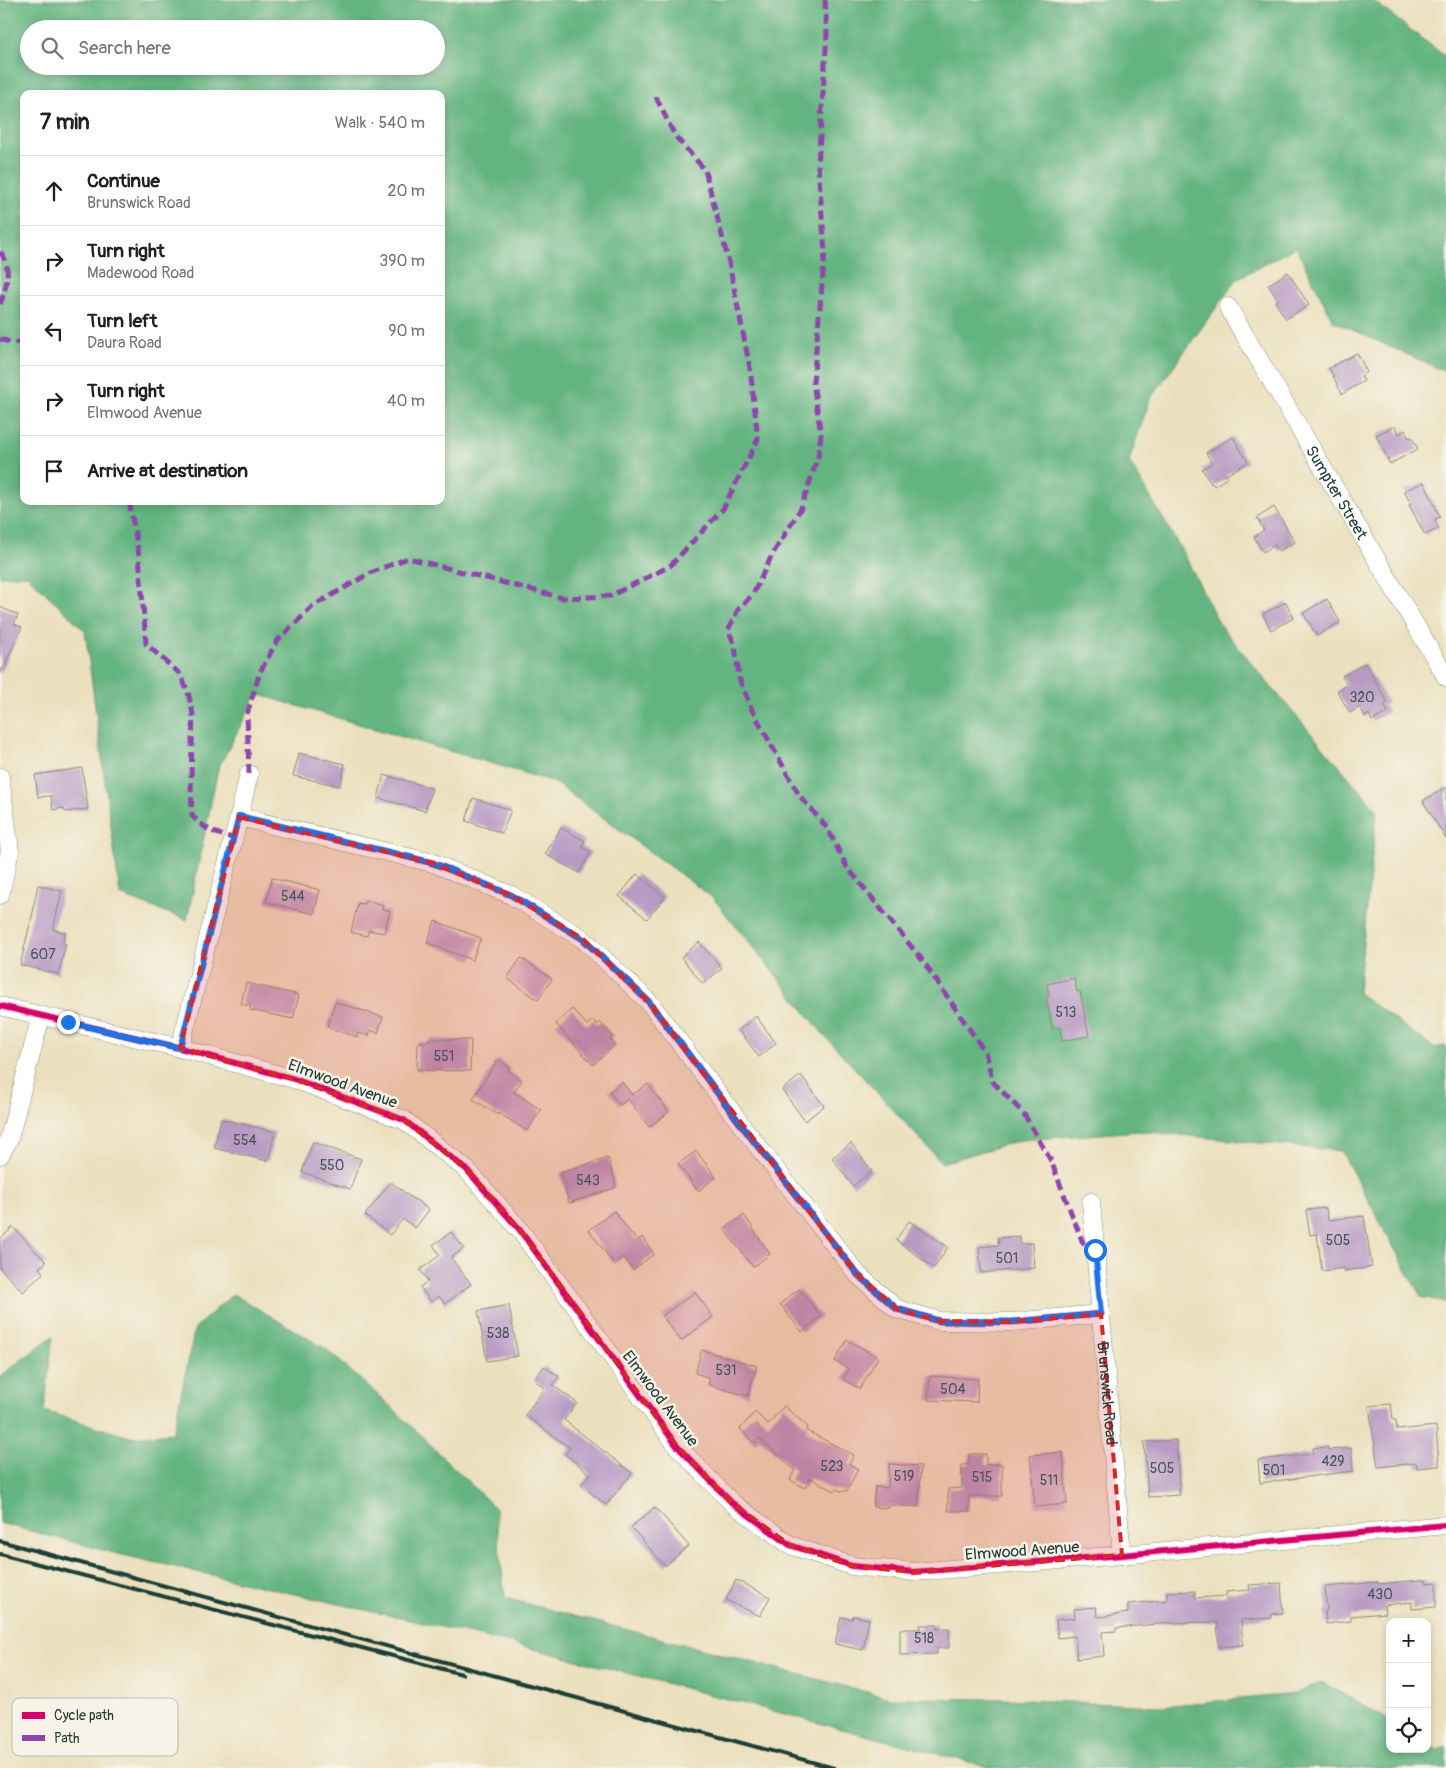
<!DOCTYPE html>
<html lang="en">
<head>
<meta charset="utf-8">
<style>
	body { margin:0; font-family:Pangolin,sans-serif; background:#f2f2f2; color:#202124 }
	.controls { position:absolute; right:15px; bottom:15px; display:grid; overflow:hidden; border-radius:10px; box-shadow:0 2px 8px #0003 }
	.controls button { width:45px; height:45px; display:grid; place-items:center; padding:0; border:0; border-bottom:1px solid #e0e0e0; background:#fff; color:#202124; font:25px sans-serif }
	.stop { position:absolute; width:15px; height:15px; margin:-11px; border:4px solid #1a73e8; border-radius:50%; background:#fff }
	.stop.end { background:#1a73e8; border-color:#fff; box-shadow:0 1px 5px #0008 }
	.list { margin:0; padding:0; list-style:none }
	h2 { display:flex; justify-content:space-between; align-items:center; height:65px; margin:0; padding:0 20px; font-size:21px }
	h2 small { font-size:16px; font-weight:400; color:#757577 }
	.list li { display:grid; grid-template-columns:32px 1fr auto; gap:15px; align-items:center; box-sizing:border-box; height:70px; padding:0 20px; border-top:1px solid #e0e0e0 }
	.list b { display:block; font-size:19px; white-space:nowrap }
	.list p { margin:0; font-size:16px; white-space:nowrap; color:#757577 }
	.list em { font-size:16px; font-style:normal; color:#757577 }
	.icon { flex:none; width:28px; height:28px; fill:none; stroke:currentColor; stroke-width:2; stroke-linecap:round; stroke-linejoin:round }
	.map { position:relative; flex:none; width:1446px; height:1768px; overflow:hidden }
	.search { position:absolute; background:#fff; box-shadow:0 2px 8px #0003; left:20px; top:20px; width:425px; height:55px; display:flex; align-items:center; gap:12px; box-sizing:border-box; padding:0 18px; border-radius:28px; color:#757577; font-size:19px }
	.panel { position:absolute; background:#fff; box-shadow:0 2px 8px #0003; left:20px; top:90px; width:425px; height:415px; border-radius:10px }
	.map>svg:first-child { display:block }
	.forest { fill:#63b480; stroke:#41785a; fill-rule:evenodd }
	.building { fill:#b89ac3 }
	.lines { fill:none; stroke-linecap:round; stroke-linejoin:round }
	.minor-casing { stroke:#858e79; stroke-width:19 }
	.minor { stroke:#fff; stroke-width:18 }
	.rail { stroke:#1f3d34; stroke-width:4 }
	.quiet { stroke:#8e44ad; stroke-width:5; stroke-dasharray:10 5; stroke-linecap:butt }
	.cycleway-casing { stroke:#f7f3e8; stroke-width:9 }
	.cycleway { stroke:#d6006c; stroke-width:6 }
	.route { stroke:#1a73e8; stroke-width:6 }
	.marked { fill:#d62828; fill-opacity:0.2; stroke:#d62828; stroke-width:4; stroke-dasharray:10 6; stroke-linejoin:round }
	.labels { text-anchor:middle; stroke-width:5; stroke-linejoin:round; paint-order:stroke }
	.number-label { font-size:14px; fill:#455458 }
	.street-label { font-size:16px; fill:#1f3d34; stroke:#f7f3e8 }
	.key { fill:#f7f3e8; stroke:#b6bcb2; stroke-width:1 }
	.key-label { font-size:14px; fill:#1f3d34 }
</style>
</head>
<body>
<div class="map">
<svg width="1446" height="1768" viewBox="0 0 1446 1768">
	<rect width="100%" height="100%" fill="#f7f3e8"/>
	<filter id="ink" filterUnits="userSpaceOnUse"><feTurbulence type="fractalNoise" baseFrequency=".02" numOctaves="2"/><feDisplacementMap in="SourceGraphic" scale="10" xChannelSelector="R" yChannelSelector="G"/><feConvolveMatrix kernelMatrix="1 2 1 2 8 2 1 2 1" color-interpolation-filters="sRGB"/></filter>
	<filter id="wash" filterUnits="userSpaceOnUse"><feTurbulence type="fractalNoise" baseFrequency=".0096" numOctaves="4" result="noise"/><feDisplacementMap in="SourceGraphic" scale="20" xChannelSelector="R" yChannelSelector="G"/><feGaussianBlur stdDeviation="1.12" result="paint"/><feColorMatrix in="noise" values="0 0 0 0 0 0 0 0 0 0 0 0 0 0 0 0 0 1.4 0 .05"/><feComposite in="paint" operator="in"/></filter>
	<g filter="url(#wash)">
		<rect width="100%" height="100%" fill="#ebe0be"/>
		<g class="forest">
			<path d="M 0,0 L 1372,0 L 1446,57 L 1446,372 L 1333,321 L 1296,247 L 1237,279 L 1150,399 L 1129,461 L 1185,556 L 1220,625 L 1267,682 L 1377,810 L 1358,993 L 1434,1048 L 1446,1046 L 1446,1302 L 1421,1297 L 1341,1151 L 1139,1131 L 1021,1140 L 942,1163 L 824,1035 L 713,898 L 554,782 L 257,694 L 218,769 L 187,920 L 120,895 L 85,631 L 27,575 L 0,576 ZM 29,29 L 436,29 L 436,66 L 29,66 ZM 24,94 L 441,94 L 441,501 L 24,501 Z"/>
			<path d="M 233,1294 L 326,1349 L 398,1413 L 495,1508 L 505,1598 L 890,1698 L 1004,1699 L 1160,1706 L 1296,1694 L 1322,1682 L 1390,1721 L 1390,1749 L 1427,1749 L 1427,1743 L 1438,1750 L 1446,1746 L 1446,1768 L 992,1768 L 511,1643 L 118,1554 L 0,1523 L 0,1376 L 53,1336 L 44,1411 L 130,1437 L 173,1433 L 195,1328 Z"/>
		</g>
		<g id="blocks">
			<g class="building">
				<path d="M 1288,272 L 1309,305 L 1286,319 L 1275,302 L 1278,300 L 1268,285 Z"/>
				<path d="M 1357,353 L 1367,372 L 1361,376 L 1364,381 L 1342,394 L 1329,368 Z"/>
				<path d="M 1395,426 L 1399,434 L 1405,430 L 1409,438 L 1412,437 L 1418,449 L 1390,464 L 1376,435 Z"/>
				<path d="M 1233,437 L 1248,462 L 1226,475 L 1227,478 L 1214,486 L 1212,483 L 1211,484 L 1202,469 L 1212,463 L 1206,453 Z"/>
				<path d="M 1424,482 L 1440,517 L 1434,520 L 1439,528 L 1425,535 L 1409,505 L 1411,504 L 1404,491 Z"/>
				<path d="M 1274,507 L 1295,542 L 1279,551 L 1275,545 L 1263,552 L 1254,537 L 1264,530 L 1257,518 Z"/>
				<path d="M 1327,599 L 1340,622 L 1317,636 L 1303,613 Z"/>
				<path d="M 1286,602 L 1294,618 L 1271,630 L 1263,614 Z"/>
				<path d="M 0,607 L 18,615 L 14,624 L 22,627 L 0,675 Z"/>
				<path d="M 1365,663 L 1388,703 L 1384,705 L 1388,712 L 1372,721 L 1369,714 L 1365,717 L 1360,707 L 1350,713 L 1337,691 L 1347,685 L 1342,676 Z"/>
				<path d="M 299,753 L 345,764 L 340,786 L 293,776 Z"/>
				<path d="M 82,768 L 88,809 L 65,812 L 64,808 L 53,810 L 51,796 L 38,797 L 35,775 Z"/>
				<path d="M 384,775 L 432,788 L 425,811 L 378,798 Z"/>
				<path d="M 1446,787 L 1446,839 L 1423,801 Z"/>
				<path d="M 473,798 L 511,810 L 502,833 L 466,821 Z"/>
				<path d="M 561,828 L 585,841 L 582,847 L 591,852 L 579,873 L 545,854 Z"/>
				<path d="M 637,874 L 665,897 L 647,919 L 619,896 Z"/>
				<path d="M 272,878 L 320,890 L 314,914 L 266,902 Z"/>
				<path d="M 38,885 L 62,891 L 53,930 L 65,932 L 63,943 L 66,944 L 58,974 L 20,965 L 34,908 L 33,908 Z"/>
				<path d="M 365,900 L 383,905 L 382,909 L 390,911 L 384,933 L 369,930 L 367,936 L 351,932 L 358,903 L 364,904 Z"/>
				<path d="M 435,921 L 481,938 L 472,960 L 427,943 Z"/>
				<path d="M 699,942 L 722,968 L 703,984 L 681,957 Z"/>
				<path d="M 521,958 L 552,979 L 538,1000 L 507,978 Z"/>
				<path d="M 1074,978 L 1077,992 L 1080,991 L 1089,1036 L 1062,1041 L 1059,1027 L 1052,1028 L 1046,997 L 1049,997 L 1047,984 Z"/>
				<path d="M 246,983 L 299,995 L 293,1019 L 250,1010 L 251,1006 L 241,1004 Z"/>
				<path d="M 335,1002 L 383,1017 L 378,1033 L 370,1030 L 369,1036 L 358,1033 L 357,1037 L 327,1027 Z"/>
				<path d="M 572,1009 L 587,1025 L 593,1020 L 597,1025 L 600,1022 L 613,1036 L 610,1039 L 615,1045 L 593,1065 L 556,1024 Z"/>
				<path d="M 756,1016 L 776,1043 L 759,1057 L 739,1030 Z"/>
				<path d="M 429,1039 L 471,1040 L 470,1071 L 417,1070 L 418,1042 L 429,1042 Z"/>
				<path d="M 498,1059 L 510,1068 L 508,1071 L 522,1080 L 514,1092 L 541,1110 L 527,1131 L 499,1113 L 498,1115 L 473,1099 Z"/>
				<path d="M 801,1075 L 824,1106 L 805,1121 L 782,1090 Z"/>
				<path d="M 622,1082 L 632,1095 L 648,1084 L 669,1112 L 649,1127 L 628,1099 L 620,1105 L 609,1092 Z"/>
				<path d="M 221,1119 L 275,1132 L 268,1161 L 214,1148 Z"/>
				<path d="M 313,1142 L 361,1159 L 350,1189 L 302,1172 Z"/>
				<path d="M 851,1143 L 872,1171 L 853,1186 L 832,1158 Z"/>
				<path d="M 696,1151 L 716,1177 L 698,1191 L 678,1164 Z"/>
				<path d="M 608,1158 L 615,1182 L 615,1188 L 569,1203 L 560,1173 Z"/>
				<path d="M 391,1182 L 414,1200 L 415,1199 L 429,1210 L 415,1228 L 403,1219 L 390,1235 L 365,1215 Z"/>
				<path d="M 1326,1208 L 1328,1220 L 1364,1216 L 1372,1267 L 1344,1271 L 1344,1268 L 1322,1271 L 1317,1234 L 1310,1235 L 1306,1210 Z"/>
				<path d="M 614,1211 L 637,1241 L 642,1237 L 654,1254 L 633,1270 L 623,1257 L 614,1264 L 589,1230 Z"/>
				<path d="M 744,1215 L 770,1254 L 753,1267 L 724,1229 Z"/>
				<path d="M 909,1221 L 948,1247 L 934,1268 L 896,1240 Z"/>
				<path d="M 13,1227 L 46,1262 L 39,1268 L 43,1273 L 23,1292 L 0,1268 L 0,1239 Z"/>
				<path d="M 451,1232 L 464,1248 L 451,1258 L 471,1284 L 445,1304 L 439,1296 L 431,1302 L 420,1287 L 428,1281 L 420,1270 L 440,1255 L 433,1245 Z"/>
				<path d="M 1020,1236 L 1020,1244 L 1032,1243 L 1034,1268 L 981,1273 L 979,1247 L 999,1245 L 998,1238 Z"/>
				<path d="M 799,1289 L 821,1316 L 802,1332 L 780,1304 Z"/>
				<path d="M 695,1292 L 713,1317 L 681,1341 L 662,1316 Z"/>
				<path d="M 509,1305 L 518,1356 L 487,1361 L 478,1311 Z"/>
				<path d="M 847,1340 L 878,1357 L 860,1389 L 843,1379 L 849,1369 L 835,1361 Z"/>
				<path d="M 702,1350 L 757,1366 L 748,1396 L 708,1385 L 710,1378 L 695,1373 Z"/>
				<path d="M 544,1366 L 559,1377 L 553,1385 L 577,1403 L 564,1420 L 632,1473 L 606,1505 L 581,1485 L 590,1474 L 565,1454 L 570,1448 L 525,1415 L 545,1388 L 534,1380 Z"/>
				<path d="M 930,1376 L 978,1379 L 977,1402 L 928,1400 Z"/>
				<path d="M 1391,1404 L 1393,1420 L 1396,1420 L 1397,1430 L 1436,1426 L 1439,1466 L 1417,1468 L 1416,1463 L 1378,1467 L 1369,1406 Z"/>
				<path d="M 784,1406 L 808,1427 L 805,1430 L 854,1455 L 849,1464 L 858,1469 L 847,1491 L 841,1491 L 836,1489 L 835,1491 L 810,1478 L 805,1488 L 790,1480 L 795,1470 L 759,1438 L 755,1443 L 740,1429 L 755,1412 L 768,1424 Z"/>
				<path d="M 1176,1440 L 1180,1495 L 1148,1497 L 1144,1442 Z"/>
				<path d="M 1328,1447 L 1328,1450 L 1351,1448 L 1353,1471 L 1260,1483 L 1258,1460 L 1313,1454 L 1313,1448 Z"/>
				<path d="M 1063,1452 L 1067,1504 L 1035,1507 L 1030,1455 Z"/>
				<path d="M 969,1454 L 986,1454 L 986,1465 L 1002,1464 L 1002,1496 L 969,1496 L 969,1511 L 948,1511 L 948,1489 L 962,1488 L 962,1465 L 969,1464 Z"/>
				<path d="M 889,1464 L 921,1466 L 918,1507 L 890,1505 L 889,1508 L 873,1507 L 875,1487 L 888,1488 Z"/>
				<path d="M 655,1507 L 689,1546 L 665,1566 L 631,1527 Z"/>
				<path d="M 736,1580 L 770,1597 L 760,1616 L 726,1600 Z"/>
				<path d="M 1420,1580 L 1426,1580 L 1427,1583 L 1436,1582 L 1436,1607 L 1412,1609 L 1412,1602 L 1384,1605 L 1385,1613 L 1351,1616 L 1351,1621 L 1326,1624 L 1325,1611 L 1327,1610 L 1325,1587 L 1378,1582 L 1378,1584 Z"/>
				<path d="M 1281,1583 L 1283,1613 L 1272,1614 L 1272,1618 L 1241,1620 L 1243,1645 L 1219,1647 L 1217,1622 L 1168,1623 L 1116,1628 L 1116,1631 L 1102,1632 L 1104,1656 L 1077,1659 L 1075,1636 L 1058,1638 L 1056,1620 L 1075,1618 L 1074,1609 L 1096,1607 L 1097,1616 L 1100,1617 L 1128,1613 L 1128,1604 L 1167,1600 L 1167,1592 L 1195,1591 L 1195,1598 L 1226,1596 L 1226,1592 L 1250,1590 L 1249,1585 Z"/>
				<path d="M 853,1616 L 869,1619 L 863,1650 L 835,1644 L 841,1617 L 852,1619 Z"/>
				<path d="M 920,1625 L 937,1625 L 937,1629 L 949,1628 L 949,1648 L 937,1648 L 937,1654 L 900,1655 L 900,1629 L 921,1629 Z"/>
			</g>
		</g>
	</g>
	<g filter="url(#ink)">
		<use href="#blocks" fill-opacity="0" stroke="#858e79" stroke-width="1"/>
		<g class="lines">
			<g class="minor-casing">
				<g id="minor">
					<path id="s1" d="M 1228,307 L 1446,677"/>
					<path d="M 0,777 L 10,851 L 0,895"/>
					<path d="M 239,817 L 433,863 L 511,895 L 583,939 L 649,1002 L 749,1135 L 858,1275 L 897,1309 L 939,1321 L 1012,1322 L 1101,1314"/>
					<path d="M 0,1006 L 180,1048 L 294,1079 L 404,1120 L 467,1170 L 519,1229 L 677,1446 L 732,1503 L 790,1545 L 852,1566 L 914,1572 L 1122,1555 L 1446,1525"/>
					<path d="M 180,1048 L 239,817 L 249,774"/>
					<path d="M 0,1155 L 9,1139 L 41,1016"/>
					<path id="s2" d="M 1091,1202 L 1122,1555"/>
				</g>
			</g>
			<use href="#minor" class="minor"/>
			<g class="rail">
				<path d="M 0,1541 L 834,1768"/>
				<path d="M 0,1554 L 462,1674"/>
			</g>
			<g class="quiet">
				<path d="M 825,0 L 827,34 L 818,165 L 825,252 L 813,382 L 821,435 L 818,457 L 801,508 L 772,555 L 753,594 L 738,610 L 728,630 L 735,645 L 739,678 L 751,708 L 799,795 L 827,828 L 847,867 L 923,961 L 985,1052 L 993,1082 L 1024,1114 L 1051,1161 L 1083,1243 L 1095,1250"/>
				<path d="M 0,252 C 13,267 6,288 0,304"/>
				<path d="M 0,339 L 13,343 L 24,341"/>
				<path d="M 129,501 L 139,555 L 146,644 L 180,674 L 188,692 L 193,714 L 191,779 L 192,816 C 207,830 214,834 234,838"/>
				<path d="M 249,774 L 247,714 L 260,672 L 277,641 L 313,606 L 370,573 L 408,558 L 563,598 L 610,596 L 670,566 L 723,509 L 758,439 L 750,368 L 729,263 L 705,170 L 675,136 L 654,93"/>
			</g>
			<g class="cycleway-casing">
				<g id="cycleway">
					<path d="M 239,817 L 433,863 L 511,895 L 583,939 L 649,1002 L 749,1135 L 858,1275 L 897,1309 L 939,1321 L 1012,1322 L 1101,1314"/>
					<path d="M 0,1006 L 180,1048 L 294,1079 L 404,1120 L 467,1170 L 519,1229 L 677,1446 L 732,1503 L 790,1545 L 852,1566 L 914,1572 L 1122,1555 L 1446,1525"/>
				</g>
			</g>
			<use href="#cycleway" class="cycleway"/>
		</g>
	</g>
	<g class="lines" filter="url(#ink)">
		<path class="route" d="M 68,1022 L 180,1048 L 239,816 L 433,863 L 511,895 L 583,939 L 649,1002 L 749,1135 L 858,1275 L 897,1309 L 939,1321 L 1012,1322 L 1101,1314 L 1095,1250"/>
	</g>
	<path class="marked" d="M 239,817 L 433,863 L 511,895 L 583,939 L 649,1002 L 858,1275 L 897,1309 L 939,1321 L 1012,1322 L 1101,1314 L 1122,1555 L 914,1572 L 852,1566 L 790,1545 L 732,1503 L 677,1446 L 519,1229 L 467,1170 L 404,1120 L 294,1079 L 180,1048 Z"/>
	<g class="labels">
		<g class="number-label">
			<text x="1362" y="702">320</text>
			<text x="293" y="901">544</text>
			<text x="43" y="959">607</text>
			<text x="1066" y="1017">513</text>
			<text x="444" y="1061">551</text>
			<text x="245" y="1145">554</text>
			<text x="332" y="1170">550</text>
			<text x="588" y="1185">543</text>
			<text x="1338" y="1245">505</text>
			<text x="1007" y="1263">501</text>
			<text x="498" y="1338">538</text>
			<text x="726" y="1375">531</text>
			<text x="953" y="1394">504</text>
			<text x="1333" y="1466">429</text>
			<text x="832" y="1471">523</text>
			<text x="1162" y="1473">505</text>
			<text x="1274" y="1475">501</text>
			<text x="904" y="1481">519</text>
			<text x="982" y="1482">515</text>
			<text x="1049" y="1485">511</text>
			<text x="1380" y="1599">430</text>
			<text x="924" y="1643">518</text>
		</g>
		<g class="street-label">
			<text dy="6" stroke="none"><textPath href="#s1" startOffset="215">Sumpter Street</textPath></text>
			<text transform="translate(343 1083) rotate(20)" y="6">Elmwood Avenue</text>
			<text dy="6" stroke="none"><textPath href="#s2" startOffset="192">Brunswick Road</textPath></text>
			<text transform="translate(661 1398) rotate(53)" y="6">Elmwood Avenue</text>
			<text transform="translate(1022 1550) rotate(-4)" y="6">Elmwood Avenue</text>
		</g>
	</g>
	<rect x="12" y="1698" width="166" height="58" rx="8" class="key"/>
	<rect x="22" y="1712" width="23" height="7" fill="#d6006c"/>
	<rect x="22" y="1735" width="23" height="6" fill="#8e44ad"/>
	<g class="key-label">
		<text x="54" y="1720">Cycle path</text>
		<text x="54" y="1743">Path</text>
	</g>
</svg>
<div class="controls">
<button>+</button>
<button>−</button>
<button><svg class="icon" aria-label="locate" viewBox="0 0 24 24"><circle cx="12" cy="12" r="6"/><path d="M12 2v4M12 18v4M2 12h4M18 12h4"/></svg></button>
</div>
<div class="stop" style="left:1095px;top:1250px"></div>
<div class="stop end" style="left:68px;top:1022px"></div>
<div class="search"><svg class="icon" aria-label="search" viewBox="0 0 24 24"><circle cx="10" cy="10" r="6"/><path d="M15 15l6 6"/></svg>Search here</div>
<section class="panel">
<h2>7 min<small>Walk · 540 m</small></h2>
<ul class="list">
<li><svg class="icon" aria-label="ahead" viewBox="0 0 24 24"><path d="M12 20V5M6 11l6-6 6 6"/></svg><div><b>Continue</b><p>Brunswick Road</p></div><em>20 m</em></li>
<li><svg class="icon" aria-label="right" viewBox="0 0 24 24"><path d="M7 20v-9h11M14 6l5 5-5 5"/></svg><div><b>Turn right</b><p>Madewood Road</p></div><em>390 m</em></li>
<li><svg class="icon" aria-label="left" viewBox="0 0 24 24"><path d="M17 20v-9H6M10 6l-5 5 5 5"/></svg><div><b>Turn left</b><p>Daura Road</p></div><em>90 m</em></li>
<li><svg class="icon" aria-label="right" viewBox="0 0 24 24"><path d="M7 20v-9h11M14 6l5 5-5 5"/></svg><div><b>Turn right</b><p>Elmwood Avenue</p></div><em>40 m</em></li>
<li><svg class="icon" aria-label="arrive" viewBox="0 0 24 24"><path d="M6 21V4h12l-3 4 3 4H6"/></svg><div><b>Arrive at destination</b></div></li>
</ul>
</section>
</div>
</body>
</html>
